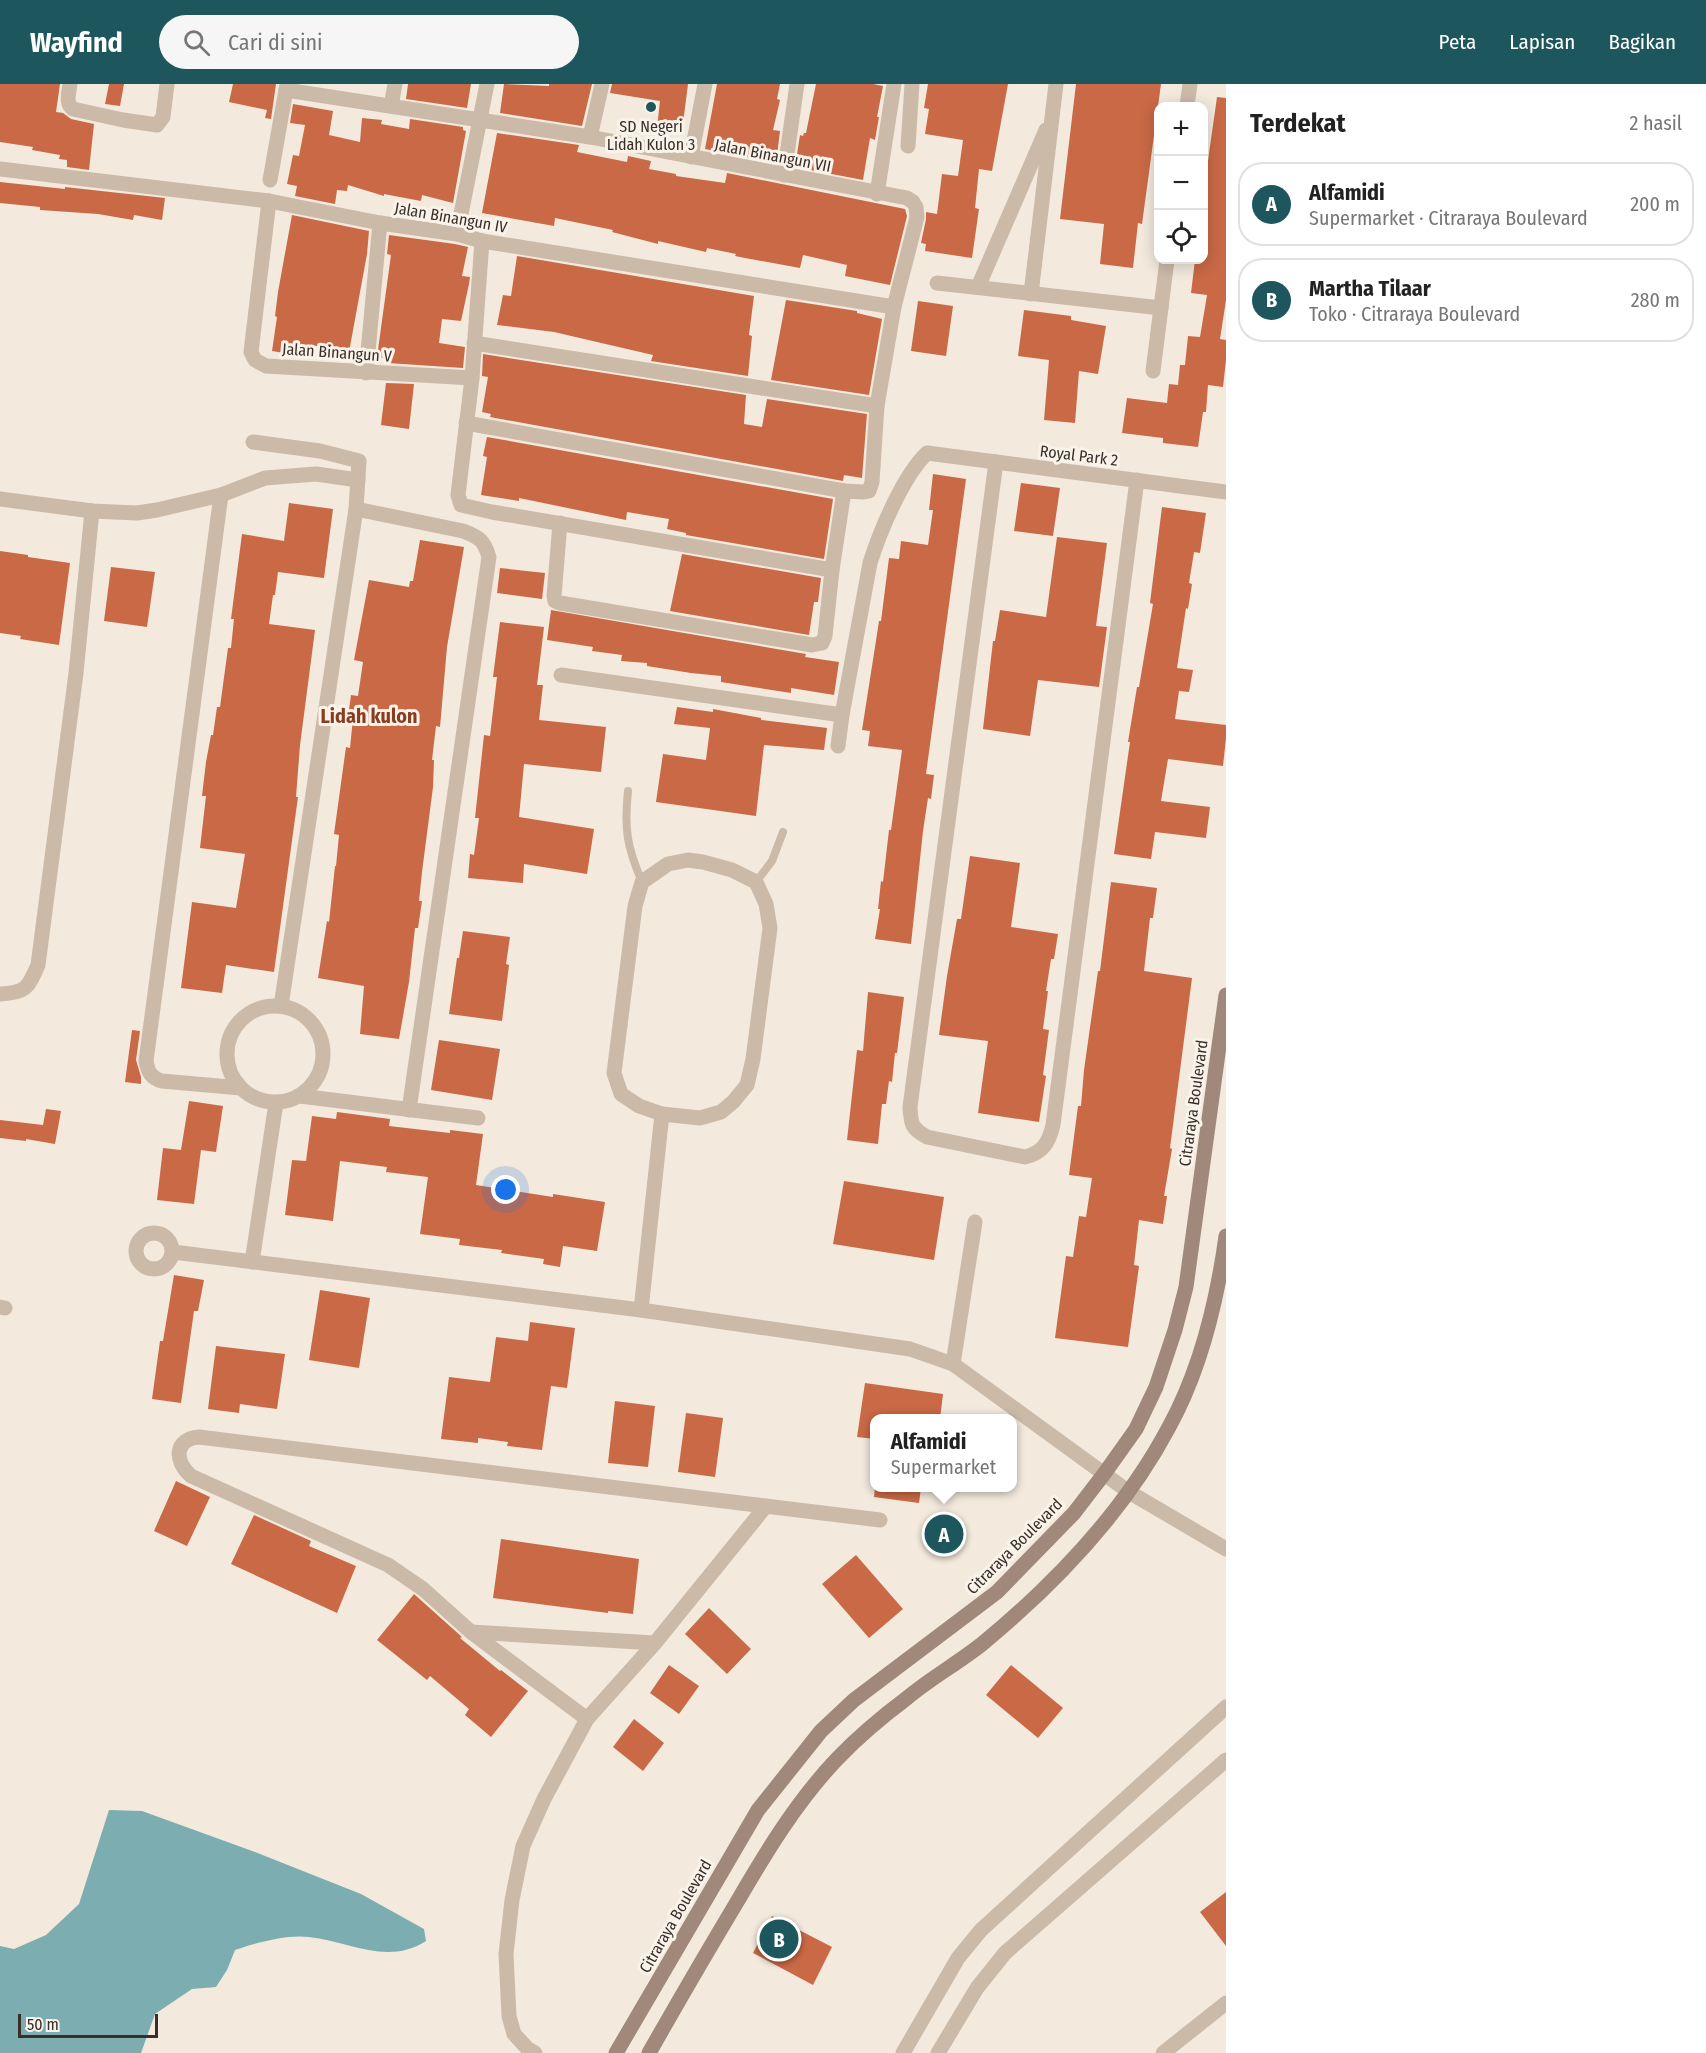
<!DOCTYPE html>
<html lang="id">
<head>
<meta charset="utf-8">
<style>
	body { margin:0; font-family:"Fira Sans Condensed",sans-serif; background:#f6f6f6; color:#222 }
	.controls { position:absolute; right:18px; top:18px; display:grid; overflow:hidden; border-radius:12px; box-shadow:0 3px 15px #0003 }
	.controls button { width:54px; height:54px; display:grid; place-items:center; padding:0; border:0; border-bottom:2px solid #e0e0e0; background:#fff; color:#222; font:30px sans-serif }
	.scale { position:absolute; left:18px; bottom:15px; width:140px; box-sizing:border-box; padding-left:6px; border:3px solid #392e29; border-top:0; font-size:16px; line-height:21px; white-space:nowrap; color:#392e29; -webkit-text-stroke:4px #faf3ea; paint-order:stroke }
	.you { position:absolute; left:506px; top:1106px; width:21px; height:21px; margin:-15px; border:4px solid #fff; border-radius:50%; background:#1a73e8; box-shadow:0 0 0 9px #1a73e833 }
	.badge { display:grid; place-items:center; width:39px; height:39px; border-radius:50%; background:#1d565c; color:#fff; font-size:20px; font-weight:700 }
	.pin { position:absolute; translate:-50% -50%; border:3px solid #fff; box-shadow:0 2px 6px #0006 }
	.popup { position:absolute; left:870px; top:1330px; width:147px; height:78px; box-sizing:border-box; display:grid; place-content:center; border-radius:12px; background:#fff; filter:drop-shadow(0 2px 4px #0005); font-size:20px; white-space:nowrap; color:#767676 }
	.popup b { font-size:22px; color:#222 }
	.popup::after { content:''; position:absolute; left:50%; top:100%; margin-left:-12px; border:12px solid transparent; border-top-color:#fff }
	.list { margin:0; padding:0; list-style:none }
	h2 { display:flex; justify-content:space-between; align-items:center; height:78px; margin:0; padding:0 24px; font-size:26px }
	h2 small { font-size:20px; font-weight:400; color:#767676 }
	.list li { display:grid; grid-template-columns:39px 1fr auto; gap:18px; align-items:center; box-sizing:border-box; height:84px; margin:0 12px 12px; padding:0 12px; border:2px solid #e0e0e0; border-radius:24px }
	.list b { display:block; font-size:22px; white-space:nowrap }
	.list p { margin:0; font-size:20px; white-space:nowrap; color:#767676 }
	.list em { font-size:20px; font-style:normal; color:#767676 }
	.icon { flex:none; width:33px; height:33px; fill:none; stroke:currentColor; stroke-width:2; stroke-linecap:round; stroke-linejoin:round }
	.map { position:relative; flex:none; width:1226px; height:1969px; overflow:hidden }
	header { display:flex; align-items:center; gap:36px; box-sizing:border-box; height:84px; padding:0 30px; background:#1d565c; color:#fff }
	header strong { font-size:28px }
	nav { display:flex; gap:33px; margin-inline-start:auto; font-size:21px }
	.search { width:420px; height:54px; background:#f6f6f6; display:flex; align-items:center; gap:15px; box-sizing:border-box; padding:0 21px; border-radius:33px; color:#767676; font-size:22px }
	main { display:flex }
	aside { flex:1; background:#fff }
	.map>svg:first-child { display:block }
	.water { fill:#7badb1 }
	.building { fill:#c96946 }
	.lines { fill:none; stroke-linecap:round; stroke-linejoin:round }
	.lane { stroke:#ccbaa9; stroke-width:8 }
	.street { stroke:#ccbaa9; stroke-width:15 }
	.secondary { stroke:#a0897a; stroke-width:15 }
	.poi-dot { fill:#1d565c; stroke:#faf3ea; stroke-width:2 }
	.labels { text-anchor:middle; stroke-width:6; stroke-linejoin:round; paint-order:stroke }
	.poi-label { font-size:16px; fill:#392e29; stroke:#faf3ea }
	.street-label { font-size:16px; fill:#392e29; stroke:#faf3ea }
	.quarter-label { font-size:20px; font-weight:bold; fill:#8a3c1f; stroke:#faf3ea }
</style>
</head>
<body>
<header>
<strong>Wayfind</strong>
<div class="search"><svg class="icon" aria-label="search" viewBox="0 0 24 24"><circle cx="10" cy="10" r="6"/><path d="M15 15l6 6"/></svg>Cari di sini</div>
<nav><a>Peta</a><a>Lapisan</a><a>Bagikan</a></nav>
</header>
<main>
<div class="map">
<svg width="1226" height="1969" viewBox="0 0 1226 1969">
	<rect width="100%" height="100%" fill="#f3eadd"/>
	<path class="water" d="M 109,1726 L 142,1727 L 255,1768 L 361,1810 L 424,1845 L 426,1857 C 387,1882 349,1857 309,1853 C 287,1850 255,1859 235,1866 L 227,1886 L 216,1903 L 192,1905 L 155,1930 L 141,1969 L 0,1969 L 0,1862 L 14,1865 L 46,1851 L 79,1820 Z"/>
	<g class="building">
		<path d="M 0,0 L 60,0 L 56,28 L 63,29 L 71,35 L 94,40 L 89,86 L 67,83 L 67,76 L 59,75 L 60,71 L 32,66 L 33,63 L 0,58 Z"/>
		<path d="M 109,0 L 124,0 L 120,22 L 105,20 Z"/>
		<path d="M 233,0 L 276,0 L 271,35 L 265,34 L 267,26 L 229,18 Z"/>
		<path d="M 408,0 L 471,0 L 467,24 L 406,15 Z"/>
		<path d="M 504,0 L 549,2 L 549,0 L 592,0 L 582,42 L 500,29 Z"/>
		<path d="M 612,0 L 688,0 L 682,47 L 657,44 L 660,17 L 610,9 Z"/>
		<path d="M 717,0 L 780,0 L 777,15 L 780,16 L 773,46 L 780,47 L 776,79 L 705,65 Z"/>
		<path d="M 816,0 L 873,0 L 883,2 L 877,33 L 879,33 L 875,56 L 870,54 L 863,96 L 795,83 L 800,51 L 803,52 L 804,49 L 806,49 Z"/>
		<path d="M 928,0 L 1008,0 L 992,87 L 979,85 L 975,124 L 979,125 L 972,174 L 925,167 L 926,160 L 921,159 L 926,135 L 926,128 L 937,130 L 942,90 L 958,92 L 963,56 L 925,50 L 929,25 L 924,24 Z"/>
		<path d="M 1076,0 L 1161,0 L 1142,140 L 1138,139 L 1133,184 L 1100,180 L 1104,140 L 1060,135 Z"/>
		<path d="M 1217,13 L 1226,14 L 1226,216 L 1220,255 L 1226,256 L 1226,276 L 1223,303 L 1208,301 L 1206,328 L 1203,328 L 1198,363 L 1163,359 L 1163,354 L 1122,349 L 1127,314 L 1167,319 L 1169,300 L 1178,301 L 1180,281 L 1185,281 L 1188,252 L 1200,253 L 1207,211 L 1191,209 L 1195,176 L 1203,176 L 1203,112 Z"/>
		<path d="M 293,20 L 333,27 L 329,51 L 360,58 L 362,34 L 382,36 L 381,40 L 409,45 L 410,35 L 463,43 L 463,46 L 466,47 L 453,119 L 422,111 L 421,117 L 384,110 L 384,112 L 348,101 L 347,107 L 337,106 L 335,120 L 295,112 L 297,102 L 287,100 L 293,71 L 299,72 L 305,41 L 290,39 Z"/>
		<path d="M 497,49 L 579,61 L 577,68 L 627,78 L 628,72 L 651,77 L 649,85 L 676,90 L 676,92 L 725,99 L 727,89 L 905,125 L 907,132 L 890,201 L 845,192 L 847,181 L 803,171 L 800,184 L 745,174 L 735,172 L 736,170 L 707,164 L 706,168 L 658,157 L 658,160 L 612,148 L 613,146 L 555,134 L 554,142 L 482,129 Z"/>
		<path d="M 0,98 L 65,105 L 65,103 L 165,114 L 162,136 L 134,131 L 133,136 L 98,130 L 40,126 L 40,123 L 0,119 Z"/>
		<path d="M 292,131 L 369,147 L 367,170 L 349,268 L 311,261 L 309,273 L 272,267 L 277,233 L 275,232 L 278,208 Z"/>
		<path d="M 389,151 L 455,160 L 468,163 L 462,192 L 470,193 L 469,200 L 461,237 L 442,235 L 439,259 L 465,263 L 463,284 L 388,279 L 389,275 L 377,273 L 391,171 L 387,170 Z"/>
		<path d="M 517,172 L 754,212 L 749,251 L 752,252 L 748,292 L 651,277 L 653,271 L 554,248 L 497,241 L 503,211 L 511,212 Z"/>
		<path d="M 786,216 L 857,227 L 857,229 L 882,235 L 869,311 L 771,296 Z"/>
		<path d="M 918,217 L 953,222 L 946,272 L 911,267 Z"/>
		<path d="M 1024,226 L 1071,232 L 1071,236 L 1106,242 L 1098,290 L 1079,287 L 1075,339 L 1044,336 L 1049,276 L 1018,272 Z"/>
		<path d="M 483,270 L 746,311 L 744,340 L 762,343 L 767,315 L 867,330 L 862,394 L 844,391 L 843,397 L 490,333 L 491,330 L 482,328 L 488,293 L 482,292 Z"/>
		<path d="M 386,299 L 414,300 L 409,345 L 381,341 Z"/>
		<path d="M 487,353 L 833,415 L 824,475 L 686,451 L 686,449 L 667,445 L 669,435 L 627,428 L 626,436 L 519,414 L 519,417 L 481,411 L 487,373 L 483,372 Z"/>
		<path d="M 933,390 L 966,395 L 926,690 L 934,691 L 931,715 L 928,714 L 923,747 L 911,860 L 875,855 L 880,825 L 878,825 L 881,797 L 883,798 L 889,746 L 891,746 L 902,666 L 868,662 L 870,647 L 862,646 L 875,563 L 879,537 L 881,537 L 889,474 L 899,475 L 901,457 L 928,461 L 933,426 L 929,426 Z"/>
		<path d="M 1021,399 L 1060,404 L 1053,452 L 1014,447 Z"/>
		<path d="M 289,419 L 333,425 L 324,494 L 278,488 L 275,511 L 273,511 L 269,540 L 315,546 L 300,661 L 296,713 L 298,713 L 294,742 L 274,888 L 226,881 L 222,909 L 181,904 L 192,818 L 236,824 L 245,770 L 200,764 L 206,712 L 202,712 L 206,678 L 211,651 L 213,651 L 217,623 L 220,623 L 228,564 L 231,564 L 234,535 L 231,535 L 242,450 L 284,457 Z"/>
		<path d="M 1162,423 L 1206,429 L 1200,469 L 1194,468 L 1189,499 L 1192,500 L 1188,525 L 1186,524 L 1177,584 L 1193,586 L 1189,608 L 1179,607 L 1175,635 L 1226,641 L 1226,654 L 1223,682 L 1168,675 L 1161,717 L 1210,723 L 1206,754 L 1155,748 L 1151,775 L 1114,770 L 1130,658 L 1128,658 L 1137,603 L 1139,603 L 1153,520 L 1150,519 Z"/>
		<path d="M 1057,453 L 1107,459 L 1096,542 L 1107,543 L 1099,603 L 1038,596 L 1030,652 L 983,645 L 993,557 L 995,557 L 1000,526 L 1046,533 Z"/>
		<path d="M 420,456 L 464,463 L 447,563 L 440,643 L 436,642 L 432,676 L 434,676 L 433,703 L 422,788 L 419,817 L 422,817 L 418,844 L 415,844 L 409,898 L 399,955 L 360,950 L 364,902 L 318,894 L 327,837 L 329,838 L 335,782 L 336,782 L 339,751 L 334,750 L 346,663 L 350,664 L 353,634 L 348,633 L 351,611 L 358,612 L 363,578 L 354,576 L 369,496 L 409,503 L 410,497 L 413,497 Z"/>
		<path d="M 0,467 L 28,471 L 28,473 L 70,479 L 59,561 L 20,555 L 21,552 L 0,549 Z"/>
		<path d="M 682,470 L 821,494 L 818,518 L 814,518 L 809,551 L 670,527 Z"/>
		<path d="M 111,483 L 155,488 L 147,543 L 104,537 Z"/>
		<path d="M 500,484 L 545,489 L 542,515 L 497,509 Z"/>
		<path d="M 551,526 L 806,570 L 805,573 L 839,578 L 834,611 L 791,604 L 791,609 L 721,598 L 721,592 L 691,589 L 647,582 L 647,579 L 621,577 L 622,571 L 592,567 L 593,563 L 547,556 Z"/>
		<path d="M 500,538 L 544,543 L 537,601 L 543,601 L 539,636 L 606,643 L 601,688 L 524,680 L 519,733 L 594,745 L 587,790 L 524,780 L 523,799 L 468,794 L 470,770 L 474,771 L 479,734 L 475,734 L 484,651 L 490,652 L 497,593 L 493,593 Z"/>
		<path d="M 677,623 L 713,628 L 713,625 L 761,634 L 761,636 L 827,644 L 824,666 L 764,661 L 756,732 L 656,718 L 663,670 L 706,676 L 710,644 L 674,640 Z"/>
		<path d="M 970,772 L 1020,779 L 1011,843 L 1058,850 L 1054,875 L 1051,875 L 1046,907 L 1048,907 L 1043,945 L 1049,946 L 1043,991 L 1046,992 L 1039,1038 L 978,1029 L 988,957 L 939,951 L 947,892 L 957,835 L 961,835 Z"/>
		<path d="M 1111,798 L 1157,804 L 1153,834 L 1150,834 L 1144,887 L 1192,894 L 1170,1064 L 1172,1065 L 1164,1112 L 1167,1112 L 1163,1140 L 1139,1136 L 1134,1181 L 1139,1182 L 1128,1263 L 1055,1254 L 1066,1172 L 1073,1173 L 1079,1132 L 1086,1133 L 1092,1094 L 1069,1091 L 1078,1022 L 1081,1022 L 1084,986 L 1098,887 L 1100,887 Z"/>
		<path d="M 463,847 L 510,853 L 506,880 L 509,881 L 502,937 L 449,930 L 457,874 L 459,874 Z"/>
		<path d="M 868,908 L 904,913 L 897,969 L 895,969 L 892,998 L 889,997 L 886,1020 L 882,1020 L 878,1060 L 847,1056 L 857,966 L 863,967 Z"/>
		<path d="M 132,946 L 140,947 L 136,976 L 141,993 L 141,1000 L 125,998 Z"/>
		<path d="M 439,956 L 500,965 L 492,1016 L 431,1006 Z"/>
		<path d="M 189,1017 L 223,1022 L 216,1068 L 201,1066 L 194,1120 L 157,1116 L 163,1064 L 181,1066 Z"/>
		<path d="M 46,1025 L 61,1027 L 55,1060 L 26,1055 L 26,1057 L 0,1054 L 0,1036 L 43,1041 Z"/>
		<path d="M 337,1028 L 390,1035 L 389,1042 L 450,1049 L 450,1046 L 483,1050 L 476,1101 L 553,1113 L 553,1110 L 605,1118 L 597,1167 L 563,1162 L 560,1183 L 543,1180 L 544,1175 L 501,1169 L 502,1166 L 459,1161 L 460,1155 L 420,1150 L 428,1093 L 386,1088 L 387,1083 L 340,1077 L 333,1137 L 285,1131 L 292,1076 L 306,1077 L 312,1032 L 336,1035 Z"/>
		<path d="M 844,1097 L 944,1113 L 934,1176 L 833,1160 Z"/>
		<path d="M 174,1191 L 204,1196 L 198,1227 L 194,1227 L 181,1319 L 152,1315 L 160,1257 L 163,1257 Z"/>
		<path d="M 320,1206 L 370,1214 L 359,1284 L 309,1276 Z"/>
		<path d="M 530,1238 L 575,1244 L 567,1304 L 551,1302 L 542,1366 L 507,1362 L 508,1358 L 478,1354 L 478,1359 L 441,1355 L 449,1293 L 490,1298 L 496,1253 L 528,1257 Z"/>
		<path d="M 216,1262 L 285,1270 L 277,1325 L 240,1320 L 239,1329 L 208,1325 Z"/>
		<path d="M 865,1299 L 943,1310 L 940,1335 L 875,1335 L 875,1355 L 857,1353 Z"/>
		<path d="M 615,1317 L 655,1322 L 648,1383 L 608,1379 Z"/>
		<path d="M 686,1329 L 723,1334 L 715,1393 L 678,1388 Z"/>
		<path d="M 176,1397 L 210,1413 L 187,1462 L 154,1447 Z"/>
		<path d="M 875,1404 L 921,1404 L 919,1419 L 874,1413 Z"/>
		<path d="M 254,1431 L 311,1457 L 309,1462 L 356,1482 L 337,1529 L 231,1480 Z"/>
		<path d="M 501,1455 L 639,1475 L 633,1530 L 608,1527 L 608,1529 L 493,1514 Z"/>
		<path d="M 856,1471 L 903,1525 L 869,1554 L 822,1500 Z"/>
		<path d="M 414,1510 L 462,1553 L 460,1554 L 500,1587 L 501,1586 L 528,1607 L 491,1653 L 465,1631 L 469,1625 L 430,1592 L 427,1596 L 377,1556 Z"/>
		<path d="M 709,1524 L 751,1565 L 727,1590 L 685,1550 Z"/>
		<path d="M 669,1581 L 699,1602 L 679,1630 L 650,1609 Z"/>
		<path d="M 1011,1581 L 1063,1624 L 1038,1654 L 986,1611 Z"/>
		<path d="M 634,1635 L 664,1659 L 643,1687 L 613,1663 Z"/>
		<path d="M 1226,1808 L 1226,1862 L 1200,1828 Z"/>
		<path d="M 772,1832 L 832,1863 L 813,1901 L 753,1869 Z"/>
	</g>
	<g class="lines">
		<g class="lane">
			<path d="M 628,707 C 624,745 627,763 642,798"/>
			<path d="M 756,798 L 772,777 L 783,748"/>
		</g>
		<g class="street">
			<path d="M 70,0 C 69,9 65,19 73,25 L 123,36 L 157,41 L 163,33 L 167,0"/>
			<path d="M 286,6 L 590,53 L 907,114 L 913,118 L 916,123 L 917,133 L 894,223 L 877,322 L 872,398 L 869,407 L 864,408 L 844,407 L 466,339"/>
			<path d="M 391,22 L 395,0"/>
			<path d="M 1187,22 L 1190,0"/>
			<path d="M 590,53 L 602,0"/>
			<path d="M 908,62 L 912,0"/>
			<path d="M 691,73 L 705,0"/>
			<path d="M 0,85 L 269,117 L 380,139 L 457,150 L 482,157 L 894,223"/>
			<path d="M 784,91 L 797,0"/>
			<path d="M 270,96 L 287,0"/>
			<path d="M 877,110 L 894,0"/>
			<path d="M 269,117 L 251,268 L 255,276 L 266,282 L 472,294"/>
			<path d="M 457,150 L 487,0"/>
			<path d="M 482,157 L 472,294 L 458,411 L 461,421 L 492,428 L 832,486"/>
			<path d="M 937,199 L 1161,224"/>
			<path d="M 978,203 L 1046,46"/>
			<path d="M 1031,210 L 1056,0"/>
			<path d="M 474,259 L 877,322"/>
			<path d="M 1153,287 L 1167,176"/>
			<path d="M 366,289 L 380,139"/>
			<path d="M 253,358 L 320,367 L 359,377 L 356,425 L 281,922"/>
			<path d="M 996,378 L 910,1023 C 911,1040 911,1044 927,1053 L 1025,1073 C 1043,1069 1049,1058 1053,1041 L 1137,396"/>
			<path d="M 221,411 L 146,977 C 148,988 151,994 162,997 L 241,1004"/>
			<path d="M 0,415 L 92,427 L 137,429 L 157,426 L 221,411 L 265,394 L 316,390 L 358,396"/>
			<path d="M 356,425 L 463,447 C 479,453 484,456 489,473 L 409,1026"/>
			<path d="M 560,439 L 554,512 L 555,517 L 560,519 L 812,561 L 822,559 L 825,552 L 832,486 L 844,407"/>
			<path d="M 561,591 L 842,631"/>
			<path d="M 838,662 L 842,631 L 870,479 C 880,447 903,392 927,369 L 1226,408"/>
			<path d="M 688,776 L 703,778 L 732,786 L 756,798 L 766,820 L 770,844 L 753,975 L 747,1001 L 733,1018 L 721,1028 L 700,1034 L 662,1030 L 639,1022 L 621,1010 L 614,989 L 635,822 L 642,798 L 668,780 Z"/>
			<path d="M 0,910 C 26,909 28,904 38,881 L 76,589 L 92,427"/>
			<circle cx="275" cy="970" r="48"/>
			<path d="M 300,1012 L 478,1034"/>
			<circle cx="154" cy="1167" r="18"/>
			<path d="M 173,1168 L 641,1226 L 910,1265 L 953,1280 L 1129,1408 L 1226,1465"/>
			<path d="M 252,1178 L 276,1019"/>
			<path d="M 0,1223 L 5,1224"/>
			<path d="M 641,1226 L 662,1030"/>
			<path d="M 953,1280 L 975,1138"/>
			<path d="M 471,1548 L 655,1559"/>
			<path d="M 587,1635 L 471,1548 L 423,1505 L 388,1481 L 191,1392 C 174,1377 174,1355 199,1353 L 880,1436"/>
			<path d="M 535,1969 L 528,1965 L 514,1950 L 509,1932 L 506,1870 L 512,1816 L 523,1762 L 544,1715 L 587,1635 L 655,1559 L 766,1422"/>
			<path d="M 903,1969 L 958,1874 L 981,1846 L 1226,1623"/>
			<path d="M 938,1969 L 977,1904 L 1005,1869 L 1226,1676"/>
			<path d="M 1163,1969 L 1226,1919"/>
		</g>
		<g class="secondary">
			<path d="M 616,1969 L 758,1726 L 821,1647 L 854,1616 L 997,1508 L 1074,1429 L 1104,1390 L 1136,1345 L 1156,1303 L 1175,1246 L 1186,1203 L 1226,911"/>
			<path d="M 649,1969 C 678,1918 707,1868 737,1818 C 766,1768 797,1717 837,1675 C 858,1653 883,1632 907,1614 C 931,1594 958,1579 982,1560 C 1056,1499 1124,1428 1169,1343 C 1201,1285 1217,1217 1226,1152"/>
		</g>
	</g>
	<circle class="poi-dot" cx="651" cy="23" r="6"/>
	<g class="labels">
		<g class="poi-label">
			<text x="651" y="48">SD Negeri<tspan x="651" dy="18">Lidah Kulon 3</tspan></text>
		</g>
		<g class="street-label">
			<text transform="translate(773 71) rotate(11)" y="6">Jalan Binangun VII</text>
			<text transform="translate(451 133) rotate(10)" y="6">Jalan Binangun IV</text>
			<text transform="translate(337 268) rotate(4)" y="6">Jalan Binangun V</text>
			<text transform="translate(1079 371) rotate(7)" y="6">Royal Park 2</text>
			<text transform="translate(1193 1019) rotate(-82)" y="6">Citraraya Boulevard</text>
			<text transform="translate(1014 1462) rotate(-45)" y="6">Citraraya Boulevard</text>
			<text transform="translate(675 1832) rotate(-60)" y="6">Citraraya Boulevard</text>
		</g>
		<g class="quarter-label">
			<text x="369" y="639">Lidah kulon</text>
		</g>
	</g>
</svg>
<div class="controls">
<button>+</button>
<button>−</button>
<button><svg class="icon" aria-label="locate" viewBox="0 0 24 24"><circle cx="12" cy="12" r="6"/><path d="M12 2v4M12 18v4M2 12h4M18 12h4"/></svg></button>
</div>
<div class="scale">50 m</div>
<div class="you"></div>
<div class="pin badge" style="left:944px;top:1450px">A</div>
<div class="popup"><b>Alfamidi</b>Supermarket</div>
<div class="pin badge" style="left:779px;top:1855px">B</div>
</div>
<aside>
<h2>Terdekat<small>2 hasil</small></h2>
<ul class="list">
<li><span class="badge">A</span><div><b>Alfamidi</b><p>Supermarket · Citraraya Boulevard</p></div><em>200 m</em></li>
<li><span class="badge">B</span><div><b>Martha Tilaar</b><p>Toko · Citraraya Boulevard</p></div><em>280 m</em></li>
</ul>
</aside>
</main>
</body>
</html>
